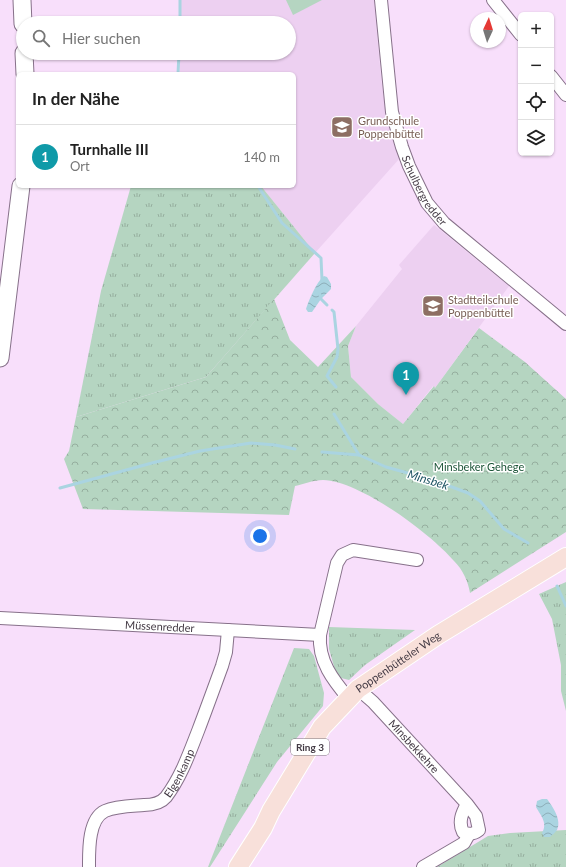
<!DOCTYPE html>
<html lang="de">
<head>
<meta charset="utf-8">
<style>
	body { margin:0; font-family:Lato,sans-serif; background:#f6f6f6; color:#222 }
	.controls { position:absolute; right:12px; top:12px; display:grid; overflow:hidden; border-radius:6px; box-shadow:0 1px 3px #0004 }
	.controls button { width:36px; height:36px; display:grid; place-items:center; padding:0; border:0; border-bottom:1px solid #e0e0e0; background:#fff; color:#222; font:20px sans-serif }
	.compass { position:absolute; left:470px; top:12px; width:36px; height:36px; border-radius:50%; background:#fff; box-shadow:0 1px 3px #0004; rotate:4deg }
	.you { position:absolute; left:260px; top:536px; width:14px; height:14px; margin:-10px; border:3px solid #fff; border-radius:50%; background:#1a73e8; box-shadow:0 0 0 6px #1a73e833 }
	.badge { display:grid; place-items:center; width:26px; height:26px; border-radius:50%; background:#111827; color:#fff; font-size:13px; font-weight:700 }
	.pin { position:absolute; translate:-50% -33px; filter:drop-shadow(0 1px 2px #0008) }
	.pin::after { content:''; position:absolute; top:21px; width:14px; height:12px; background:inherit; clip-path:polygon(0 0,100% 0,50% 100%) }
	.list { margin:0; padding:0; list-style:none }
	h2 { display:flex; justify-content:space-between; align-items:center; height:52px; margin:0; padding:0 16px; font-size:17px }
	h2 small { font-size:13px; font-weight:400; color:#767676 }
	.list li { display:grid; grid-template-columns:26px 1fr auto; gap:12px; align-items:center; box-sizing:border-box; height:64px; padding:0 16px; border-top:1px solid #e0e0e0 }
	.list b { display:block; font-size:15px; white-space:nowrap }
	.list p { margin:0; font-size:13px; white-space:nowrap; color:#767676 }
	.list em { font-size:13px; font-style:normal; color:#767676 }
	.icon { flex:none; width:22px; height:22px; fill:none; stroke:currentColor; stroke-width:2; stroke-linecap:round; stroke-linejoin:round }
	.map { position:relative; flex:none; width:566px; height:867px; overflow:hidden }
	.search { position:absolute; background:#fff; box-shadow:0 1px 3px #0004; left:16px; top:16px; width:280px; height:44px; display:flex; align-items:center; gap:10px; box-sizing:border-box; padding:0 14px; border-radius:22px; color:#767676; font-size:15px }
	.panel { position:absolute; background:#fff; box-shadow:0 1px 3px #0004; left:16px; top:72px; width:280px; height:116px; border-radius:6px }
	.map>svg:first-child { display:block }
	.built { fill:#edd0f1 }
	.grass { fill:url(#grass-tufts) }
	.forest { fill:url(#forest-crowns) }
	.pitch { fill:#b5d5c1 }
	.water { fill:url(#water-waves) }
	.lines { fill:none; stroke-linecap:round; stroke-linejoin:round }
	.stream { stroke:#aad4e1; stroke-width:3 }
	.minor-casing { stroke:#87718a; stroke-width:14 }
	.secondary-casing { stroke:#87718a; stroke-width:19 }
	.primary-casing { stroke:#fff; stroke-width:20 }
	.minor { stroke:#fff; stroke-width:12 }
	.secondary { stroke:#fff; stroke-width:17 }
	.primary { stroke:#f8e0da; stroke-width:18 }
	.labels { text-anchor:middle; stroke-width:3; stroke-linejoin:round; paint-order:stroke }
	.shield { fill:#fff; stroke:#7b747b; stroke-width:1 }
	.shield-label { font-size:10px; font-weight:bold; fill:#423943 }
	.education-label { font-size:11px; fill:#785e54; stroke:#fff; text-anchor:start }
	.street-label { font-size:11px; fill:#423943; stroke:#fff }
	.park-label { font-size:11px; fill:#1b5437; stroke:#fff }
	.water-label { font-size:12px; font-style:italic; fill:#1d5463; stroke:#fff }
</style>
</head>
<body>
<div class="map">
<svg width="566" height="867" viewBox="0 0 566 867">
	<defs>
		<pattern id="grass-tufts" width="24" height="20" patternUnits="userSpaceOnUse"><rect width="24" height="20" fill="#b5d5c1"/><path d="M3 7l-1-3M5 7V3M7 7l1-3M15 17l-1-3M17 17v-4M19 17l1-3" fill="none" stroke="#95ae9e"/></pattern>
		<pattern id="forest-crowns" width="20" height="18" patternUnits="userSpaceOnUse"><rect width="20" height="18" fill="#b5d5c1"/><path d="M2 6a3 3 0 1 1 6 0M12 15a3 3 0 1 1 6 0" fill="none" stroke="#95ae9e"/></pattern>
		<pattern id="water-waves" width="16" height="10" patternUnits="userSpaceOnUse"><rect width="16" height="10" fill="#aad4e1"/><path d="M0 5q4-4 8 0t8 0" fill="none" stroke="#8cadb8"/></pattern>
	</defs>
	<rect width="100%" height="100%" fill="#f8dffb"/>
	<g class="built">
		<path d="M 181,0 L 374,0 L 381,77 L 386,116 L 400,158 L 315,253 L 261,186 L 294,186 L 294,74 L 180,74 L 180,53 L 289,53 L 289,23 L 181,23 Z"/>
		<path d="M 434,225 L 509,286 L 435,388 L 433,386 L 403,424 L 378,404 L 351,377 L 348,346 L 356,326 L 402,269 L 399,265 Z"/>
	</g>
	<g class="grass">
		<path d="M 131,186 L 261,186 L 315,253 L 206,377 L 76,417 L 101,291 Z"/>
		<path d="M 566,582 L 566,711 L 561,691 L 561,665 L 552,619 L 539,594 Z"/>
		<path d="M 329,627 L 415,630 L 365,665 L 349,680 L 337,677 L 329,649 Z"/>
		<path d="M 294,648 L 309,649 L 314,656 L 324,693 L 323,706 L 277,762 L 210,867 L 208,867 Z"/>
		<path d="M 566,830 L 566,867 L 437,867 L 488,836 L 510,833 Z"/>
	</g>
	<path class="forest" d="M 274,299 L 290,340 L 318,367 L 356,326 L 348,346 L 351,377 L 378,404 L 403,424 L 434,386 L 435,388 L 479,328 L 525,362 L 566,399 L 566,532 L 470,593 C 468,581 463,570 454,561 C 430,533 360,481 323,480 C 314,480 304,484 295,486 L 289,515 L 83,509 L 64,459 L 69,451 L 76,417 L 206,377 Z"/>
	<path class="pitch" d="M 286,0 L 322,0 L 293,15 Z"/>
	<g class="water">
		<path d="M 324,276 L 327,277 L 331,284 L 331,289 L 321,299 L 312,312 L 308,312 L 306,309 C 309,300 317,281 324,276 Z"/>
		<path d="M 542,799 L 547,799 C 553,807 562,820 557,830 C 555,833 552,835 550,837 L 544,837 L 542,833 C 548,823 541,816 536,807 L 537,801 Z"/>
	</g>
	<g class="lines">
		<g class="stream">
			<path d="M 180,0 L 180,23"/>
			<path d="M 178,74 L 179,53"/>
			<path d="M 258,186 L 282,223 L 321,258 L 322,280"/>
			<path d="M 320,295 L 321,299 L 327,305"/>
			<path d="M 332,310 L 334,312 L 338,349 L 337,357 L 327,376 L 336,387"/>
			<path d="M 334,414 L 359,455 L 386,467 L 433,480 L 468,493 L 480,501 L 504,529 L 528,543"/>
			<path d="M 322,452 L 359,455"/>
			<path d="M 60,488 L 152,463 L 200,451 L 251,443 L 275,445 L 295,449"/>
			<path d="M 557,586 L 566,606"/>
		</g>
		<g class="minor-casing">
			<g id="minor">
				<path id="s1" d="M 381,0 L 392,112 L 402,147 L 409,166 L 427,203 L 444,223 L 566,324"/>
				<path d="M 493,0 L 521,35"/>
				<path d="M 551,76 L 566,95"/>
				<path id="s2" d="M 0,618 L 320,635 L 337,563 L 342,555 L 353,550 L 417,560"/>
				<path d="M 320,635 C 318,661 333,680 349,699"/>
				<path id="s3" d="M 358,689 L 373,702 L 467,804 C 462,813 458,822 463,832 C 470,835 474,834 479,830 L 476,816 L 467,804"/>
				<path id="s4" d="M 89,867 C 89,851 88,819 105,811 C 116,806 132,806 144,805 C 152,805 161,803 166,797 C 181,777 189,754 198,731 C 206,710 214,688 222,666 L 226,652 L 228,630"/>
				<path d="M 423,867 L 464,843 L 469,834"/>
			</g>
		</g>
		<g class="secondary-casing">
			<g id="secondary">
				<path d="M 22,0 L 23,24"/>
				<path d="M 24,53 L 25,74"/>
				<path d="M 0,358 L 21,186"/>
			</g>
		</g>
		<g class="primary-casing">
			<g id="primary">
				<path id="s5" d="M 238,867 L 263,828 L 271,811 L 322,727 L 358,689 L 438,635 L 566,557"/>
			</g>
		</g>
		<use href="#minor" class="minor"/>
		<use href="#secondary" class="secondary"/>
		<use href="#primary" class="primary"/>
	</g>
	<defs>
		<g id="school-square" transform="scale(1.15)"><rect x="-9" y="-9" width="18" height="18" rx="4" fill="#8d6e63" stroke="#fff"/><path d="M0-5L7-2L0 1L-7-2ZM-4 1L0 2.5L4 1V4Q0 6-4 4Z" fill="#fff"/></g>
	</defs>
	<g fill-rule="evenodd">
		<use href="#school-square" x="342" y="127"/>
		<use href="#school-square" x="433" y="306"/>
	</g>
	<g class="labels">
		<rect class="shield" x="291" y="739" width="38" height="16" rx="3"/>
		<g class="shield-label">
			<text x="310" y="751">Ring 3</text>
		</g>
		<g class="education-label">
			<text x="358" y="125">Grundschule<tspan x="358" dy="13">Poppenbüttel</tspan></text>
			<text x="448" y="304">Stadtteilschule<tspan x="448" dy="13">Poppenbüttel</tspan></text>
		</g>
		<g class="street-label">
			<text dy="4" stroke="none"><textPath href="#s1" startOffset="198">Schulbergredder</textPath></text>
			<text dy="4" stroke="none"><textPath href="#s2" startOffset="160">Müssenredder</textPath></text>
			<text dy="4" stroke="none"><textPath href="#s5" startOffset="264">Poppenbütteler Weg</textPath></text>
			<text dy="4" stroke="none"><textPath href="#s3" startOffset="80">Minsbekkehre</textPath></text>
			<text dy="4" stroke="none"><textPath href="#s4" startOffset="152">Elgenkamp</textPath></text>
		</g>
		<g class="park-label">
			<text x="479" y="471">Minsbeker Gehege</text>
		</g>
		<g class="water-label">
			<text transform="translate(428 480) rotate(17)" y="4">Minsbek</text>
		</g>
	</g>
</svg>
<div class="controls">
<button>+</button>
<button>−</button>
<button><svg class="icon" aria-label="locate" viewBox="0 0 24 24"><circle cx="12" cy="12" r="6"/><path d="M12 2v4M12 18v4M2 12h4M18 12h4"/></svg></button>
<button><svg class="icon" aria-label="layers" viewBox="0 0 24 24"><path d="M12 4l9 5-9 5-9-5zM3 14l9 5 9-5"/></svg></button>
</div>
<svg class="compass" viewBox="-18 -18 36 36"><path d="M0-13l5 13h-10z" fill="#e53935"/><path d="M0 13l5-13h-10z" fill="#767676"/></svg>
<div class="you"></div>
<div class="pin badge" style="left:406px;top:395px;background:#0f9aa8">1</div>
<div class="search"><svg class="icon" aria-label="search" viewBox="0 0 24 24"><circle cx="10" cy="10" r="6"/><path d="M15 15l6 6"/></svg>Hier suchen</div>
<section class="panel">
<h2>In der Nähe<small></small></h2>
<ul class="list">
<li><span class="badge" style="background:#0f9aa8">1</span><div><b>Turnhalle III</b><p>Ort</p></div><em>140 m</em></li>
</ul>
</section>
</div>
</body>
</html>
